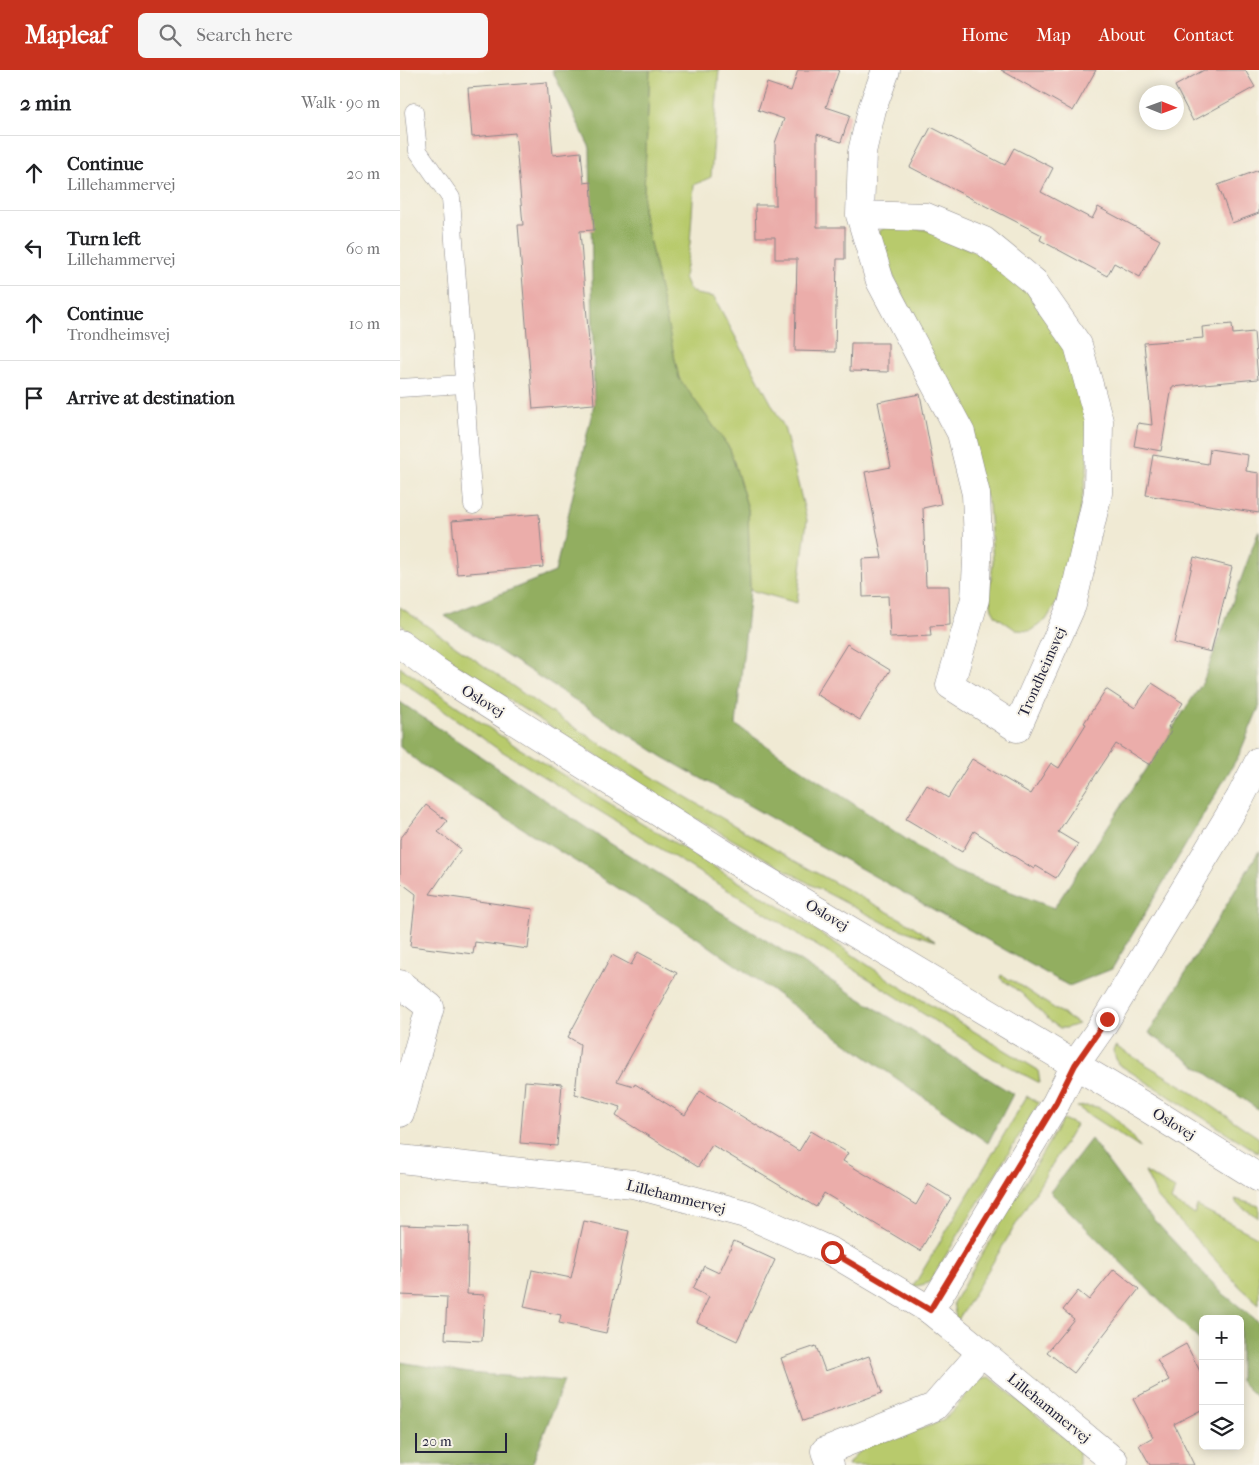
<!DOCTYPE html>
<html lang="en">
<head>
<meta charset="utf-8">
<style>
	body { margin:0; font-family:"IM FELL French Canon",serif; background:#f6f6f6; color:#202124 }
	.controls { position:absolute; right:15px; bottom:15px; display:grid; overflow:hidden; border-radius:8px; box-shadow:0 2px 12px #0003 }
	.controls button { width:45px; height:45px; display:grid; place-items:center; padding:0; border:0; border-bottom:1px solid #e0e0e0; background:#fff; color:#202124; font:25px sans-serif }
	.compass { position:absolute; left:739px; top:15px; width:45px; height:45px; border-radius:50%; background:#fff; box-shadow:0 2px 12px #0003; rotate:91deg }
	.scale { position:absolute; left:15px; bottom:12px; width:92px; box-sizing:border-box; padding-left:5px; border:2px solid #22223b; border-top:0; font-size:14px; line-height:18px; white-space:nowrap; color:#22223b; -webkit-text-stroke:4px #f7f3e8; paint-order:stroke }
	.stop { position:absolute; width:15px; height:15px; margin:-11px; border:4px solid #c8321e; border-radius:50%; background:#fff }
	.stop.end { background:#c8321e; border-color:#fff; box-shadow:0 1px 5px #0008 }
	.list { margin:0; padding:0; list-style:none }
	h2 { display:flex; justify-content:space-between; align-items:center; height:65px; margin:0; padding:0 20px; font-size:21px }
	h2 small { font-size:16px; font-weight:400; color:#757577 }
	.list li { display:grid; grid-template-columns:32px 1fr auto; gap:15px; align-items:center; box-sizing:border-box; height:75px; padding:0 20px; border-top:1px solid #e0e0e0 }
	.list b { display:block; font-size:19px; white-space:nowrap }
	.list p { margin:0; font-size:16px; white-space:nowrap; color:#757577 }
	.list em { font-size:16px; font-style:normal; color:#757577 }
	.icon { flex:none; width:28px; height:28px; fill:none; stroke:currentColor; stroke-width:2; stroke-linecap:round; stroke-linejoin:round }
	.map { position:relative; flex:none; width:859px; height:1395px; overflow:hidden }
	header { display:flex; align-items:center; gap:30px; box-sizing:border-box; height:70px; padding:0 25px; background:#c8321e; color:#fff }
	header strong { font-size:24px }
	nav { display:flex; gap:28px; margin-inline-start:auto; font-size:18px }
	.search { width:350px; height:45px; background:#f6f6f6; display:flex; align-items:center; gap:12px; box-sizing:border-box; padding:0 18px; border-radius:8px; color:#757577; font-size:19px }
	main { display:flex }
	aside { flex:1; background:#fff }
	.map>svg:first-child { display:block }
	.green { fill:#b8ca6c; stroke:#6d7654 }
	.forest { fill:#92ae60; stroke:#5a684e }
	.building { fill:#ebadaa }
	.lines { fill:none; stroke-linecap:round; stroke-linejoin:round }
	.service-casing { stroke:#898688; stroke-width:19 }
	.minor-casing { stroke:#898688; stroke-width:29 }
	.tertiary-casing { stroke:#898688; stroke-width:29 }
	.service { stroke:#fff; stroke-width:18 }
	.minor { stroke:#fff; stroke-width:28 }
	.tertiary { stroke:#fff; stroke-width:28 }
	.route { stroke:#c8321e; stroke-width:6 }
	.labels { text-anchor:middle; stroke-width:4; stroke-linejoin:round; paint-order:stroke }
	.street-label { font-size:15px; fill:#22223b; stroke:#f7f3e8 }
</style>
</head>
<body>
<header>
<strong>Mapleaf</strong>
<div class="search"><svg class="icon" aria-label="search" viewBox="0 0 24 24"><circle cx="10" cy="10" r="6"/><path d="M15 15l6 6"/></svg>Search here</div>
<nav><a>Home</a><a>Map</a><a>About</a><a>Contact</a></nav>
</header>
<main>
<aside>
<h2>2 min<small>Walk · 90 m</small></h2>
<ul class="list">
<li><svg class="icon" aria-label="ahead" viewBox="0 0 24 24"><path d="M12 20V5M6 11l6-6 6 6"/></svg><div><b>Continue</b><p>Lillehammervej</p></div><em>20 m</em></li>
<li><svg class="icon" aria-label="left" viewBox="0 0 24 24"><path d="M17 20v-9H6M10 6l-5 5 5 5"/></svg><div><b>Turn left</b><p>Lillehammervej</p></div><em>60 m</em></li>
<li><svg class="icon" aria-label="ahead" viewBox="0 0 24 24"><path d="M12 20V5M6 11l6-6 6 6"/></svg><div><b>Continue</b><p>Trondheimsvej</p></div><em>10 m</em></li>
<li><svg class="icon" aria-label="arrive" viewBox="0 0 24 24"><path d="M6 21V4h12l-3 4 3 4H6"/></svg><div><b>Arrive at destination</b></div></li>
</ul>
</aside>
<div class="map">
<svg width="859" height="1395" viewBox="0 0 859 1395">
	<rect width="100%" height="100%" fill="#f7f3e8"/>
	<filter id="ink" filterUnits="userSpaceOnUse"><feTurbulence type="fractalNoise" baseFrequency=".02" numOctaves="2"/><feDisplacementMap in="SourceGraphic" scale="10" xChannelSelector="R" yChannelSelector="G"/><feConvolveMatrix kernelMatrix="1 2 1 2 8 2 1 2 1" color-interpolation-filters="sRGB"/></filter>
	<filter id="wash" filterUnits="userSpaceOnUse"><feTurbulence type="fractalNoise" baseFrequency=".0096" numOctaves="4" result="noise"/><feDisplacementMap in="SourceGraphic" scale="20" xChannelSelector="R" yChannelSelector="G"/><feGaussianBlur stdDeviation="1.12" result="paint"/><feColorMatrix in="noise" values="0 0 0 0 0 0 0 0 0 0 0 0 0 0 0 0 0 1.4 0 .05"/><feComposite in="paint" operator="in"/></filter>
	<g filter="url(#wash)">
		<rect width="100%" height="100%" fill="#f0ead4"/>
		<g class="green">
			<path d="M 250,0 L 319,0 L 311,107 L 294,115 L 290,174 L 284,207 L 289,219 L 296,224 L 314,227 L 384,357 L 407,450 L 397,533 L 350,520 L 348,439 L 330,379 L 279,309 L 243,140 Z"/>
			<path d="M 487,155 L 527,160 L 584,186 L 626,219 L 667,279 L 688,351 L 687,399 L 675,473 L 657,532 L 646,550 L 630,561 L 616,560 L 596,546 L 592,539 L 589,525 L 593,492 L 589,435 L 507,233 L 483,186 L 479,162 Z"/>
			<path d="M 0,537 L 141,636 L 259,711 L 393,790 L 510,854 L 535,871 L 488,855 L 410,814 L 293,747 L 137,648 L 55,594 L 0,554 Z"/>
			<path d="M 0,597 L 117,677 L 395,846 L 499,916 L 638,1000 L 640,1013 L 594,989 L 367,844 L 95,677 L 0,610 Z"/>
			<path d="M 601,905 L 616,913 L 678,954 L 666,958 L 660,958 L 651,952 L 621,923 L 600,908 Z"/>
			<path d="M 715,976 L 784,1017 L 859,1068 L 859,1083 L 718,994 L 713,981 Z"/>
			<path d="M 627,1026 L 639,1033 L 529,1213 L 513,1217 Z"/>
			<path d="M 685,1036 C 688,1036 693,1036 697,1037 C 713,1042 731,1065 740,1078 L 677,1037 Z"/>
			<path d="M 663,1049 L 676,1055 L 558,1250 L 556,1248 L 553,1233 Z"/>
			<path d="M 745,1102 L 775,1119 L 771,1131 L 794,1144 L 797,1136 L 859,1168 L 859,1234 L 840,1217 L 757,1127 Z"/>
			<path d="M 835,1129 L 859,1136 L 859,1148 L 837,1134 Z"/>
			<path d="M 590,1307 L 679,1380 L 679,1395 L 448,1395 C 456,1370 524,1364 545,1348 C 558,1338 567,1322 577,1309 Z"/>
		</g>
		<g class="forest">
			<path d="M 152,0 L 250,0 L 243,140 L 279,308 L 330,379 L 348,439 L 350,520 L 336,655 L 552,800 L 654,838 L 803,612 L 859,460 L 859,637 L 839,685 L 712,899 L 669,916 L 263,687 L 45,546 L 155,502 L 194,334 L 190,78 Z"/>
			<path d="M 0,632 L 200,767 L 613,1024 L 588,1073 L 299,869 L 22,695 L 0,677 Z"/>
			<path d="M 859,781 L 859,1040 L 749,963 Z"/>
			<path d="M 691,1069 L 740,1135 L 821,1222 L 859,1252 L 859,1330 L 840,1311 L 840,1249 L 803,1249 L 803,1274 L 650,1122 Z"/>
			<path d="M 0,1292 L 69,1303 L 164,1311 L 132,1395 L 0,1395 Z"/>
		</g>
		<g id="blocks">
			<g class="building">
				<path d="M 398,0 L 439,0 L 426,37 L 450,45 L 441,72 L 417,64 L 417,157 L 445,157 L 445,189 L 437,189 L 435,282 L 395,281 L 397,189 L 375,189 L 375,167 L 356,167 L 355,135 L 376,135 L 375,73 L 384,49 L 358,40 L 367,13 L 391,21 Z"/>
				<path d="M 601,0 L 696,0 L 673,41 Z"/>
				<path d="M 804,0 L 845,0 L 855,17 L 793,51 L 775,16 Z"/>
				<path d="M 147,12 L 153,85 L 181,82 L 184,113 L 191,112 L 194,160 L 180,161 L 194,334 L 133,339 L 118,155 L 123,155 L 115,63 L 72,67 L 68,18 Z"/>
				<path d="M 531,57 L 605,95 L 614,78 L 653,98 L 641,122 L 692,149 L 698,137 L 760,170 L 740,207 L 714,193 L 707,206 L 640,170 L 642,165 L 510,97 Z"/>
				<path d="M 859,100 L 859,143 L 832,153 L 818,115 Z"/>
				<path d="M 832,254 L 833,264 L 854,262 L 858,309 L 772,317 L 761,381 L 734,376 L 738,353 L 752,355 L 744,273 L 803,268 L 802,257 Z"/>
				<path d="M 451,273 L 488,273 L 488,302 L 450,301 Z"/>
				<path d="M 520,324 L 541,434 L 523,438 L 526,516 L 549,516 L 550,555 L 530,556 L 531,566 L 490,568 L 488,526 L 463,527 L 462,489 L 482,488 L 465,402 L 491,397 L 478,332 Z"/>
				<path d="M 810,379 L 848,385 L 846,401 L 859,403 L 859,443 L 746,425 L 753,385 L 808,394 Z"/>
				<path d="M 139,444 L 143,497 L 57,504 L 52,451 Z"/>
				<path d="M 794,487 L 832,497 L 811,582 L 774,573 Z"/>
				<path d="M 447,574 L 490,600 L 460,650 L 416,624 Z"/>
				<path d="M 752,613 L 783,633 L 768,657 L 772,660 L 750,695 L 716,674 L 658,762 L 678,774 L 656,808 L 636,796 L 634,799 L 574,761 L 562,782 L 506,749 L 527,715 L 548,728 L 572,689 L 631,724 L 651,693 L 659,698 L 686,654 L 684,653 L 706,619 L 735,638 Z"/>
				<path d="M 26,735 L 47,751 L 38,762 L 61,779 L 30,824 L 133,839 L 128,879 L 75,872 L 73,884 L 10,876 L 16,824 L 0,812 L 0,769 Z"/>
				<path d="M 238,882 L 277,903 L 217,1011 L 234,1016 L 235,1014 L 285,1045 L 300,1021 L 399,1081 L 411,1061 L 448,1083 L 443,1091 L 516,1135 L 528,1114 L 551,1128 L 520,1181 L 424,1123 L 416,1137 L 312,1075 L 298,1097 L 216,1046 L 221,1037 L 175,1024 L 180,974 L 168,967 L 212,885 L 231,895 Z"/>
				<path d="M 125,1011 L 162,1014 L 157,1076 L 120,1073 Z"/>
				<path d="M 184,1151 L 229,1161 L 206,1263 L 159,1253 L 161,1245 L 124,1237 L 132,1200 L 171,1208 Z"/>
				<path d="M 0,1155 L 69,1157 L 67,1224 L 85,1225 L 82,1271 L 45,1269 L 47,1227 L 0,1225 Z"/>
				<path d="M 334,1171 L 375,1190 L 337,1271 L 297,1252 L 309,1227 L 293,1219 L 304,1196 L 319,1203 Z"/>
				<path d="M 714,1199 L 739,1219 L 674,1303 L 647,1282 L 674,1249 L 663,1240 L 678,1221 L 689,1230 Z"/>
				<path d="M 786,1274 L 803,1307 L 803,1339 L 774,1354 L 794,1395 L 750,1395 L 739,1375 L 753,1367 L 733,1329 L 769,1310 L 757,1290 Z"/>
				<path d="M 416,1276 L 425,1301 L 469,1286 L 482,1323 L 403,1351 L 381,1288 Z"/>
			</g>
		</g>
	</g>
	<g filter="url(#ink)">
		<use href="#blocks" fill-opacity="0" stroke="#898688" stroke-width="1"/>
		<g class="lines">
			<g class="service-casing">
				<g id="service">
					<path d="M 14,42 L 18,81 L 51,128 L 73,435"/>
					<path d="M 0,318 L 64,314"/>
				</g>
			</g>
			<g class="minor-casing">
				<g id="minor">
					<path d="M 460,145 L 526,147 L 584,171 L 634,212 L 678,275 L 699,351 L 698,423 L 672,535 L 617,658 L 550,615 L 575,529 L 578,472 L 576,424 L 561,363 L 480,211 L 460,145 L 462,82 L 472,39 L 486,0"/>
					<path d="M 0,914 L 30,937 L 0,1043"/>
					<path d="M 0,1089 L 233,1114 L 349,1145 L 432,1182 L 530,1240 L 714,1391 L 711,1395"/>
					<path d="M 530,1240 L 656,1033 L 675,995 L 701,958 L 840,728 L 859,691"/>
					<path d="M 430,1395 L 425,1381 L 534,1337 L 581,1283"/>
				</g>
			</g>
			<g class="tertiary-casing">
				<path id="tertiary" d="M 0,574 L 36,601 L 359,806 L 744,1036 L 859,1108"/>
			</g>
			<use href="#service" class="service"/>
			<use href="#minor" class="minor"/>
			<use href="#tertiary" class="tertiary"/>
		</g>
	</g>
	<g class="lines" filter="url(#ink)">
		<path class="route" d="M 432,1182 L 530,1240 L 656,1033 L 675,995 L 707,949"/>
	</g>
	<g class="labels">
		<g class="street-label">
			<text transform="translate(642 602) rotate(-66)" y="5">Trondheimsvej</text>
			<text transform="translate(83 631) rotate(32)" y="5">Oslovej</text>
			<text transform="translate(427 845) rotate(31)" y="5">Oslovej</text>
			<text transform="translate(774 1054) rotate(32)" y="5">Oslovej</text>
			<text transform="translate(276 1127) rotate(14)" y="5">Lillehammervej</text>
			<text transform="translate(649 1338) rotate(39)" y="5">Lillehammervej</text>
		</g>
	</g>
</svg>
<div class="controls">
<button>+</button>
<button>−</button>
<button><svg class="icon" aria-label="layers" viewBox="0 0 24 24"><path d="M12 4l9 5-9 5-9-5zM3 14l9 5 9-5"/></svg></button>
</div>
<svg class="compass" viewBox="-18 -18 36 36"><path d="M0-13l5 13h-10z" fill="#e53935"/><path d="M0 13l5-13h-10z" fill="#757577"/></svg>
<div class="scale">20 m</div>
<div class="stop" style="left:432px;top:1182px"></div>
<div class="stop end" style="left:707px;top:949px"></div>
</div>
</main>
</body>
</html>
